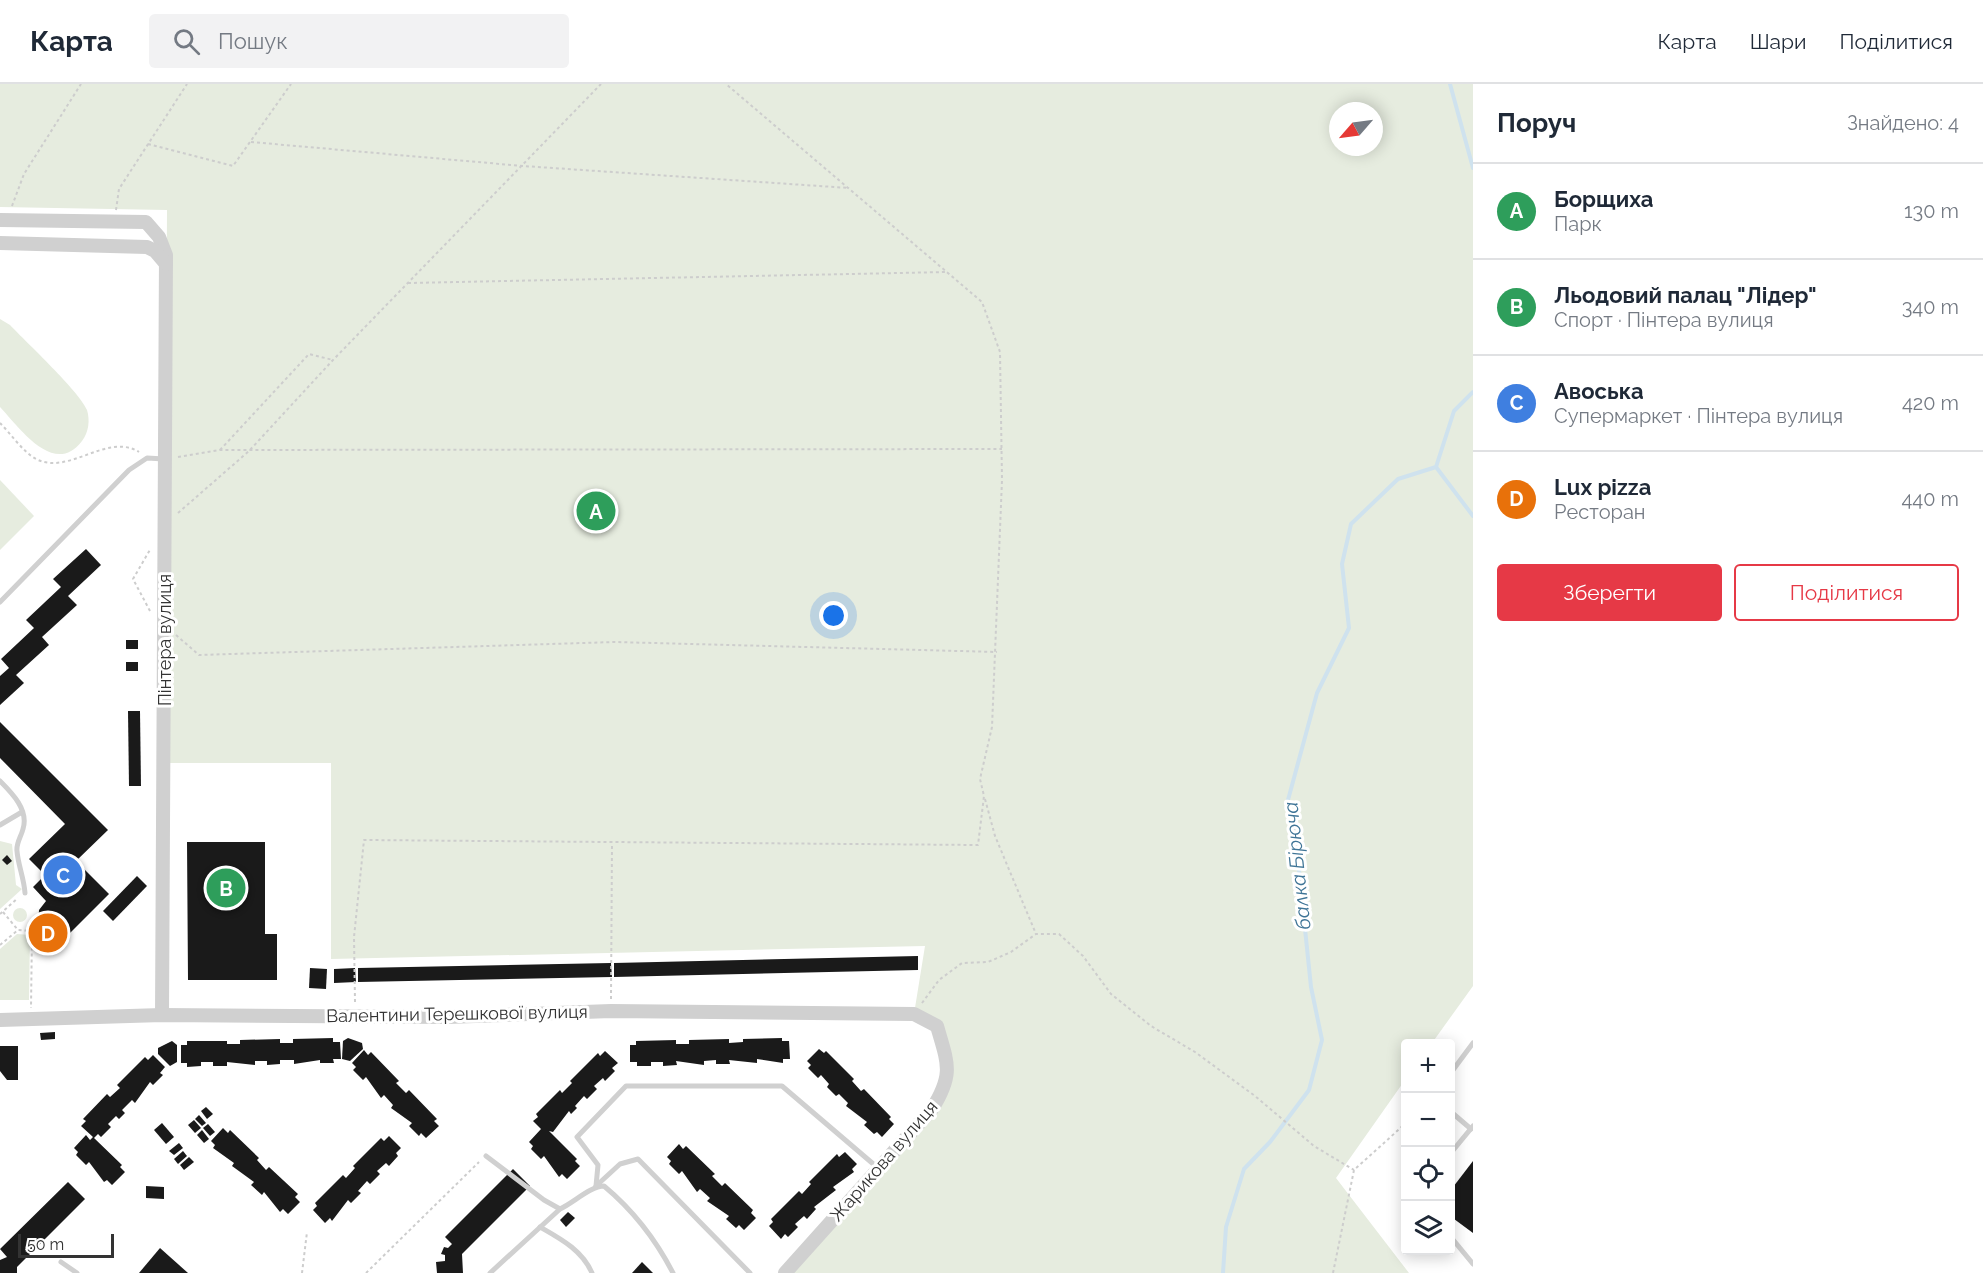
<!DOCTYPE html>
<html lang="uk">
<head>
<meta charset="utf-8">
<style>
	body { margin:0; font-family:Raleway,sans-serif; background:#f2f2f3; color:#1f2937 }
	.controls { position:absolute; right:18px; bottom:18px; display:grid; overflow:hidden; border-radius:6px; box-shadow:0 3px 15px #0003 }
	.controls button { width:54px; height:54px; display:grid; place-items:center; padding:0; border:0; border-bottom:2px solid #e0e1e3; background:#fff; color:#1f2937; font:30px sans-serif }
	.compass { position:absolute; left:1329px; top:18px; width:54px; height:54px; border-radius:50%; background:#fff; box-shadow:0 3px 15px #0003; rotate:242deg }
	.scale { position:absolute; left:18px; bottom:15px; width:96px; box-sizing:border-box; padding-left:6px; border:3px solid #333; border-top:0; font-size:16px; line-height:21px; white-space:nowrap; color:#333; -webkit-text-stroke:4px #fff; paint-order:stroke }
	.you { position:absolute; left:834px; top:532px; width:21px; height:21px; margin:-15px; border:4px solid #fff; border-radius:50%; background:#1a73e8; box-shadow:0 0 0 9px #1a73e833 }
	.badge { display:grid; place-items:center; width:39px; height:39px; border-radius:50%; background:#e63946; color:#fff; font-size:20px; font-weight:700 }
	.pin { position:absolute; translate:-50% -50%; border:3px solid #fff; box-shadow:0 2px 6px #0006 }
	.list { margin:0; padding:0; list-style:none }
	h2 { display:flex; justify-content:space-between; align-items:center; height:78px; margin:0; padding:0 24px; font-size:26px }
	h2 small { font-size:20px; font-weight:400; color:#747a83 }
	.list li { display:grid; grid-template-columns:39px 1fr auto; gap:18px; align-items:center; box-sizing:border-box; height:96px; padding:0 24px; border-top:2px solid #e0e1e3 }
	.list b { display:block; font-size:22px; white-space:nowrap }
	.list p { margin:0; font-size:20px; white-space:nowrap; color:#747a83 }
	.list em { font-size:20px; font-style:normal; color:#747a83 }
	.actions { display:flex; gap:12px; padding:18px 24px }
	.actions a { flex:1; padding:14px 0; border:2px solid #e63946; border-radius:6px; text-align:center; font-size:21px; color:#e63946 }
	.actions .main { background:#e63946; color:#fff }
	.icon { flex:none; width:33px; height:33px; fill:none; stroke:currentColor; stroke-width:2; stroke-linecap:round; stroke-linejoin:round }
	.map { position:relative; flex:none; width:1473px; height:1189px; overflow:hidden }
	header { display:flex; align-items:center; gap:36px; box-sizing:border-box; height:84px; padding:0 30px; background:#fff; border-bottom:2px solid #e0e1e3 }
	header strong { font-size:28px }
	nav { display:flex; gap:33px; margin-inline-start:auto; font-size:21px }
	.search { width:420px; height:54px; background:#f2f2f3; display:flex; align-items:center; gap:15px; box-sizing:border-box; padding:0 21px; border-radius:6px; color:#747a83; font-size:22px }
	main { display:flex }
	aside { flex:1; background:#fff }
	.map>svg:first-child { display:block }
	.green { fill:#e6ecdf; fill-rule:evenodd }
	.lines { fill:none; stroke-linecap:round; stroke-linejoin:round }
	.stream { stroke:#cfe2ee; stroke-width:4 }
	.building { fill:#1a1a1a }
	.path { stroke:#cdcdcd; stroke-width:2; stroke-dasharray:3 3; stroke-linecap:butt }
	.service { stroke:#d0d0d0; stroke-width:5 }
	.tertiary { stroke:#d0d0d0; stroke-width:14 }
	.labels { text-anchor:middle; stroke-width:6; stroke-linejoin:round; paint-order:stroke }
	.street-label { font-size:18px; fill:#333; stroke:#fff }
	.water-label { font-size:20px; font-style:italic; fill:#3f7597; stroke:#fff }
</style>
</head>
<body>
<header>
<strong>Карта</strong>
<div class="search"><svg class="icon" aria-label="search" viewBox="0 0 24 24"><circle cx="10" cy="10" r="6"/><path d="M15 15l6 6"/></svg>Пошук</div>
<nav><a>Карта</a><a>Шари</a><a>Поділитися</a></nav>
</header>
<main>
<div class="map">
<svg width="1473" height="1189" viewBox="0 0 1473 1189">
	<rect width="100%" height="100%" fill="#fff"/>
	<g class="green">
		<path d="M 0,0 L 1473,0 L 1473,902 L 1432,959 L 1406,960 L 1405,996 L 1336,1094 L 1409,1189 L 785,1189 L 943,1008 L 937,942 L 914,930 L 925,862 L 331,875 L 331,679 L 164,679 L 167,126 L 0,123 ZM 1338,27 L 1374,27 L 1374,63 L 1338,63 Z"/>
		<path d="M 0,235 L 10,241 C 26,258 80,308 87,326 C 90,336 89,348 82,357 C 54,394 19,343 0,323 Z"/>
		<path d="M 0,396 L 34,432 L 0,466 Z"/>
		<path d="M 0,757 L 12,760 L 16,801 L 22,805 L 0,825 Z"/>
		<circle cx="20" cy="831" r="7"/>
		<path d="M 17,850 L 30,851 L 29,916 L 0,916 L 0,865 Z"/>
	</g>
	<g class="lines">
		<g class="stream">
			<path d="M 1450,0 L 1473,84"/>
			<path d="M 1436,383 L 1473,432"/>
			<path d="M 1223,1189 L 1226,1143 L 1244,1085 L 1270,1058 L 1309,1006 L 1322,956 L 1311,903 L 1298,777 L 1288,716 L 1317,609 L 1349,544 L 1342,480 L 1351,440 L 1398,395 L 1436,383 L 1454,327 L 1473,308"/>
		</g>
	</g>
	<g class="building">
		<path d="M 86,465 L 101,481 L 68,512 L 77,521 L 42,553 L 49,561 L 16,591 L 24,599 L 0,621 L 0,592 L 9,584 L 1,575 L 34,544 L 26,536 L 61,503 L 53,495 Z"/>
		<rect x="126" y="556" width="12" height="9"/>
		<rect x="126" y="578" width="12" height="9"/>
		<path d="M 128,627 L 140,627 L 141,702 L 129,702 Z"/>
		<path d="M 0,638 L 108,746 L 76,777 L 109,810 L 70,849 L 57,855 L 47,853 L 38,843 L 39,826 L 46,817 L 33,803 L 45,791 L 29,775 L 65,740 L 0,674 Z"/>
		<path d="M 187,758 L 265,758 L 265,850 L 277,850 L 277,896 L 188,896 Z"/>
		<path d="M 7,771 L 12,777 L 7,781 L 2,776 Z"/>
		<path d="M 137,792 L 147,802 L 113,837 L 103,827 Z"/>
		<path d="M 918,872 L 918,886 L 614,893 L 614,879 Z"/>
		<path d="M 611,879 L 612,893 L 358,898 L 358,884 Z"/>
		<path d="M 310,884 L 327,885 L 326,905 L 309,904 Z"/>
		<path d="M 355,884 L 356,898 L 334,899 L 334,885 Z"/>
		<path d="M 55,948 L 55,955 L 41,956 L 40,949 Z"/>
		<path d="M 333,954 L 333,958 L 340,958 L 341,975 L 333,975 L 334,979 L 320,979 L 320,976 L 294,980 L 294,976 L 280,976 L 280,980 L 267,981 L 267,977 L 255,977 L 255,981 L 227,978 L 227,982 L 213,982 L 213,978 L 201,978 L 201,982 L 187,983 L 187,979 L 181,979 L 181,961 L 187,961 L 187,957 L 227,957 L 227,960 L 240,960 L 240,956 L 280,955 L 280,959 L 293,959 L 293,955 Z"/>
		<path d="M 348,954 L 362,959 L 363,965 L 350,977 L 342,975 L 343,957 Z"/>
		<path d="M 782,954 L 782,957 L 789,957 L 790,975 L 783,975 L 783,979 L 757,975 L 757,979 L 729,976 L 730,980 L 716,980 L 716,976 L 704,977 L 704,981 L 676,977 L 677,981 L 663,982 L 663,978 L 651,978 L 651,982 L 637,982 L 637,978 L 630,978 L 630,961 L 636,961 L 636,957 L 676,956 L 676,960 L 689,960 L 689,956 L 729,955 L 729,959 L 743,958 L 743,955 Z"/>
		<path d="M 172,957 L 177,961 L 177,978 L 170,982 L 158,970 L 158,964 Z"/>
		<path d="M 0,962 L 18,962 L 18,996 L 7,996 L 0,987 Z"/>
		<path d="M 819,965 L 824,969 L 826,967 L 854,995 L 852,997 L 861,1007 L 864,1005 L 891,1033 L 889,1035 L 894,1040 L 882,1053 L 877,1048 L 874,1050 L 864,1041 L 867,1038 L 846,1022 L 848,1019 L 839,1010 L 836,1012 L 827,1003 L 829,1000 L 821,991 L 818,994 L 808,984 L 811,981 L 807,977 Z"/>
		<path d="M 364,966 L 368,971 L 371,968 L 399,997 L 396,999 L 406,1009 L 409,1006 L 437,1035 L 434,1037 L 439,1042 L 426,1054 L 421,1049 L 419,1052 L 409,1042 L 412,1039 L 391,1024 L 393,1021 L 384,1011 L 381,1014 L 366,993 L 363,996 L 353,986 L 356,983 L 352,979 Z"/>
		<path d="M 605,967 L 618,979 L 612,984 L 615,987 L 605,997 L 603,994 L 594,1002 L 597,1005 L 587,1015 L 584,1012 L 575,1022 L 577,1024 L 571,1030 L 569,1027 L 553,1048 L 549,1047 L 577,1075 L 575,1077 L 580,1082 L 567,1095 L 562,1090 L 559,1093 L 544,1072 L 541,1075 L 531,1065 L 533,1062 L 529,1058 L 541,1045 L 533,1037 L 538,1033 L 536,1030 L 560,1006 L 562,1009 L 572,999 L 570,997 L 598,969 L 600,972 Z"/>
		<path d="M 153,971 L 165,983 L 160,989 L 163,991 L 153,1001 L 150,998 L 135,1019 L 132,1016 L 122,1026 L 125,1029 L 119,1035 L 116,1032 L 108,1040 L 111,1043 L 101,1053 L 98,1050 L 94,1054 L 122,1081 L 120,1083 L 125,1088 L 112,1101 L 107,1096 L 104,1098 L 89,1078 L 86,1081 L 76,1071 L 78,1068 L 74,1064 L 86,1051 L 90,1056 L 93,1053 L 81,1042 L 86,1037 L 83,1035 L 107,1010 L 110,1013 L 120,1004 L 117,1001 L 145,973 L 148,976 Z"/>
		<path d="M 206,1023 L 213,1030 L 207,1035 L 201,1027 Z"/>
		<path d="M 199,1031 L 206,1039 L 202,1042 L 195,1035 Z"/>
		<path d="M 194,1036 L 201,1044 L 195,1049 L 188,1041 Z"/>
		<path d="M 162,1039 L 174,1053 L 166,1060 L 154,1046 Z"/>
		<path d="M 208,1040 L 215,1048 L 210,1052 L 203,1044 Z"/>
		<path d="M 223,1044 L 228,1049 L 230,1046 L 259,1074 L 257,1076 L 266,1086 L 269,1083 L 298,1110 L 295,1113 L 300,1118 L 288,1130 L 283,1125 L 280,1128 L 264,1108 L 262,1111 L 251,1101 L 254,1098 L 232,1082 L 234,1079 L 213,1064 L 215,1061 L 211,1057 Z"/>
		<path d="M 202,1046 L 209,1055 L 204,1059 L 197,1051 Z"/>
		<path d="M 389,1052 L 401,1064 L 396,1069 L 398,1072 L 389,1082 L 386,1079 L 377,1087 L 380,1090 L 370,1100 L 367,1097 L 358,1107 L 361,1109 L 351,1119 L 348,1116 L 332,1137 L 330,1134 L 325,1139 L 313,1126 L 317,1122 L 315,1119 L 343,1091 L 346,1094 L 355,1084 L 353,1082 L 381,1054 L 384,1057 Z"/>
		<path d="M 179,1059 L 183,1064 L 174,1071 L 169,1067 Z"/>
		<path d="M 679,1060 L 683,1065 L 686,1062 L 715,1090 L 712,1092 L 722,1102 L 725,1099 L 753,1126 L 751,1129 L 756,1134 L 744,1146 L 739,1141 L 736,1144 L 726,1135 L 729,1132 L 707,1117 L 710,1114 L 700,1105 L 697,1108 L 682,1087 L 679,1090 L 669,1080 L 671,1077 L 667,1073 Z"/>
		<path d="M 183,1067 L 187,1072 L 178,1080 L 174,1075 Z"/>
		<path d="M 845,1068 L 857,1080 L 852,1085 L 854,1088 L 833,1103 L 836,1106 L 814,1123 L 816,1125 L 807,1135 L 804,1132 L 795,1140 L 798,1143 L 788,1153 L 785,1150 L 781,1155 L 769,1142 L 773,1138 L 771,1135 L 799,1107 L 802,1110 L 811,1100 L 809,1098 L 837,1070 L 839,1073 Z"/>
		<path d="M 189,1073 L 194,1078 L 184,1086 L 180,1081 Z"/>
		<path d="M 1473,1077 L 1473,1149 L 1450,1132 L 1450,1107 Z"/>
		<path d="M 513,1085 L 530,1102 L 462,1170 L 463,1189 L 437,1189 L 436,1178 L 445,1177 L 445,1171 L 441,1170 L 444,1163 L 448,1164 L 452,1160 L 445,1153 Z"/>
		<path d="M 68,1098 L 85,1115 L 17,1183 L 17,1189 L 0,1189 L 0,1176 L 7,1173 L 0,1165 Z"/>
		<path d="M 146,1102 L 164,1103 L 164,1115 L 146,1114 Z"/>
		<path d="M 568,1128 L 575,1134 L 566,1143 L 560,1136 Z"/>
		<path d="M 160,1164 L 188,1189 L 139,1189 Z"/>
		<path d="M 642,1178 L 653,1189 L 632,1189 Z"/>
	</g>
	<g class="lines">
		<g class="path">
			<path d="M 251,58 L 523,82 L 849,104"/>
			<path d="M 148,60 L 233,82 L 291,0"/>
			<path d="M 12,122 L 24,90 L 81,0"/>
			<path d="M 116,126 L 119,105 L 187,0"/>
			<path d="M 408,199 L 948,188"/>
			<path d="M 0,339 C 11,350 23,368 36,375 C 69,392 107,348 139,368"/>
			<path d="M 220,366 L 309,270 L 333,276"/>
			<path d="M 178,373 L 220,366 L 1002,365"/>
			<path d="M 178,429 L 249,367 L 333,276 L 601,0"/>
			<path d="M 150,527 L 133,495 L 151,464"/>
			<path d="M 176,551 L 199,571 L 615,558 L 997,568"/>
			<path d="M 985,715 L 995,752 L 1036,850"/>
			<path d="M 3,828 L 18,846 L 32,847 L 31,924"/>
			<path d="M 0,830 L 18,814"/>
			<path d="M 0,861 L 18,846"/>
			<path d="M 611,915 L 612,759"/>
			<path d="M 355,918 L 354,853 L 364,756 L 978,761 L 984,712 L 980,695 L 992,643 L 1002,396 L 1000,268 L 982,218 L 726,0"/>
			<path d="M 922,919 L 939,896 L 962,879 L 988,878 L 1011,868 L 1036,850 L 1059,850 L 1083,872 L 1111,910 L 1151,942 L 1195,968 L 1255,1012 L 1314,1062 L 1354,1086"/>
			<path d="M 302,1189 L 307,1148"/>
			<path d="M 366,1189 L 479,1078"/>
			<path d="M 1333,1189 L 1354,1086 L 1406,1039"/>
		</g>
		<g class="service">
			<path d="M 0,518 L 129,386 L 147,374 L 164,375"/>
			<path d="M 0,697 C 12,709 29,726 23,745 C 21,753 16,759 17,767 C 18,781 24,794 25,809"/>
			<path d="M 0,741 L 22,728"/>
			<path d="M 1450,990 L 1473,959"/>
			<path d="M 1450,1027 L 1471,1045"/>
			<path d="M 1450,1070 L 1473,1042"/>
			<path d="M 486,1072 L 544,1116 L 560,1125 C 573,1119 591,1102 604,1102 C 634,1127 655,1154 673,1189"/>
			<path d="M 596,1102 L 598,1081 L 577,1053 L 626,1002 L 782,1002 L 878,1084"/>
			<path d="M 596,1102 L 620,1080 L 638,1075 L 750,1189"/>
			<path d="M 540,1143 C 561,1155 582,1166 592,1189"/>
			<path d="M 1450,1152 L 1473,1180"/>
			<path d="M 61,1178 L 77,1189"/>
			<path d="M 490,1189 L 560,1125"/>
		</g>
		<g class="tertiary">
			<path d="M 0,136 L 146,138 L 159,153 L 166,171 L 162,931"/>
			<path d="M 0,159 L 147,163 L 155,167 L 166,180"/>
			<path d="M 0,936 L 162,931 L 448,933 L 611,927 L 914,930 L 937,942 C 948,980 954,990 932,1025 L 785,1189"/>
		</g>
	</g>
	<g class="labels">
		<g class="street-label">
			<text transform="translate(165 556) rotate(-90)" y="6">Пінтера вулиця</text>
			<text transform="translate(457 930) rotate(-1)" y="6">Валентини Терешкової вулиця</text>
			<text transform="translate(884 1077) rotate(-49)" y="6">Жарикова вулиця</text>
		</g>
		<g class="water-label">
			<text transform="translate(1297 782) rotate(-96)" y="7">балка Бірюча</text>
		</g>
	</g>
</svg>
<div class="controls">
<button>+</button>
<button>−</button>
<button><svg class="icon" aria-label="locate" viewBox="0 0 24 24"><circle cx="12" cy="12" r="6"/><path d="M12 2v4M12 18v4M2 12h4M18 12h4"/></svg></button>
<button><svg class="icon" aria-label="layers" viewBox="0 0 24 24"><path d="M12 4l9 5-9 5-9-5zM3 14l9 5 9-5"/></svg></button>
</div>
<svg class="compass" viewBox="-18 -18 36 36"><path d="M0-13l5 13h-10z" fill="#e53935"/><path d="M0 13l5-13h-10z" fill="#747a83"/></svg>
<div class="scale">50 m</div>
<div class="you"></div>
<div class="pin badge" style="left:596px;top:427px;background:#2e9e5b">A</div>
<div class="pin badge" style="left:226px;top:804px;background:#2e9e5b">B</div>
<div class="pin badge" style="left:63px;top:791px;background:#3f7fe0">C</div>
<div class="pin badge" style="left:48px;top:849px;background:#e8710a">D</div>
</div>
<aside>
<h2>Поруч<small>Знайдено: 4</small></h2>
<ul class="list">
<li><span class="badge" style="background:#2e9e5b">A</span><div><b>Борщиха</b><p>Парк</p></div><em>130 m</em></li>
<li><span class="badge" style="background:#2e9e5b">B</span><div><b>Льодовий палац &quot;Лідер&quot;</b><p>Спорт · Пінтера вулиця</p></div><em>340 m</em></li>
<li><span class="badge" style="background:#3f7fe0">C</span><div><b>Авоська</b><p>Супермаркет · Пінтера вулиця</p></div><em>420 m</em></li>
<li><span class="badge" style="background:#e8710a">D</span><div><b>Lux pizza</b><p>Ресторан</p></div><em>440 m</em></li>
</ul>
<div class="actions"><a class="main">Зберегти</a><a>Поділитися</a></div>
</aside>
</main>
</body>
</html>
